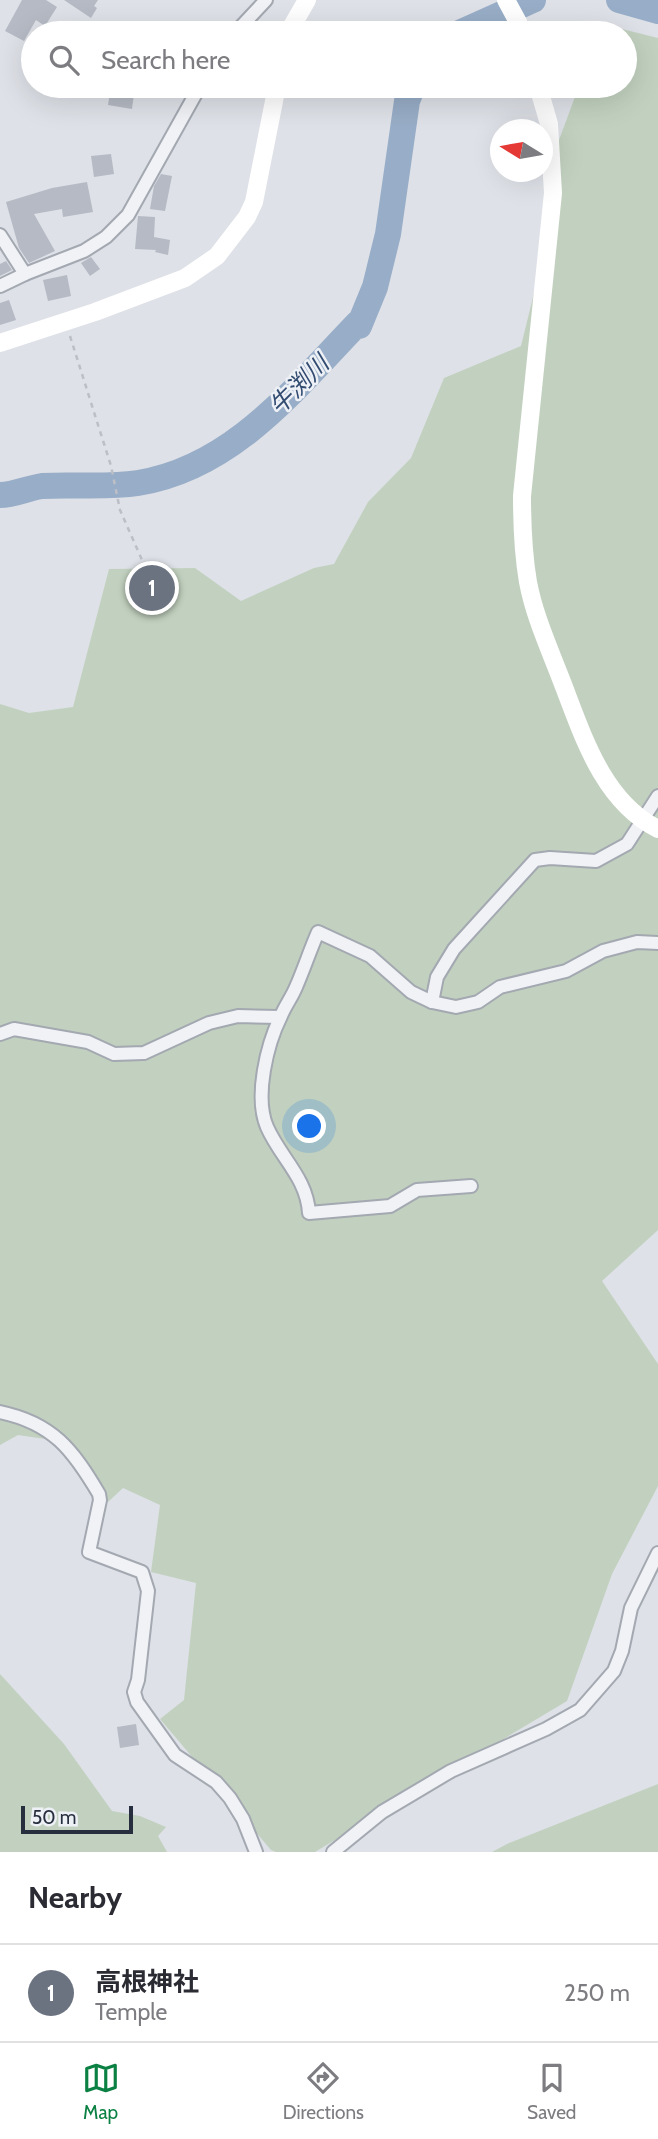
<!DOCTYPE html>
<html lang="en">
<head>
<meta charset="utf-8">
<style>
	body { margin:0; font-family:Cabin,"Noto Sans JP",sans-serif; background:#f2f2f3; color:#2b2b33 }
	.compass { position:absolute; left:490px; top:119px; width:63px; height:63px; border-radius:50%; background:#fff; box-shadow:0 7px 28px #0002; rotate:281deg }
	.scale { position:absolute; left:21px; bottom:18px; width:112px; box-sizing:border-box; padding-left:7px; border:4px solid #272e3e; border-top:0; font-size:19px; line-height:24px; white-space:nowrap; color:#272e3e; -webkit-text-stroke:5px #edf0f5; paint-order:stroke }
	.you { position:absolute; left:310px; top:1127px; width:24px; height:24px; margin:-18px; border:5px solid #fff; border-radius:50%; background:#1a73e8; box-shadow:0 0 0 10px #1a73e833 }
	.badge { display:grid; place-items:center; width:46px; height:46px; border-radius:50%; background:#0b8043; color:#fff; font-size:23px; font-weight:700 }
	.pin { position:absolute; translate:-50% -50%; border:4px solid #fff; box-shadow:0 2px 7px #0006 }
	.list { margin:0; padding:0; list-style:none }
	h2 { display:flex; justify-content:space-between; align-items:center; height:91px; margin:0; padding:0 28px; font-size:30px }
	h2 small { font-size:23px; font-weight:400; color:#7c7c81 }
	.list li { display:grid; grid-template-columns:46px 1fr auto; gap:21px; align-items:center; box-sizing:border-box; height:98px; padding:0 28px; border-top:2px solid #e1e1e2 }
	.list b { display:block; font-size:26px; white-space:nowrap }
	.list p { margin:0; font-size:23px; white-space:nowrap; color:#7c7c81 }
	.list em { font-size:23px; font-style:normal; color:#7c7c81 }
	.icon { flex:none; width:38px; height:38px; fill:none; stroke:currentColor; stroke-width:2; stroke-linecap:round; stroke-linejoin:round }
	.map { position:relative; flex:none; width:658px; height:1852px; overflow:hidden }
	.search { position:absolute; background:#fff; box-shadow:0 7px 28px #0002; left:21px; right:21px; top:21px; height:77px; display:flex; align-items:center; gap:18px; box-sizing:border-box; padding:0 24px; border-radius:38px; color:#7c7c81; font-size:26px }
	.sheet { height:189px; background:#fff }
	nav { display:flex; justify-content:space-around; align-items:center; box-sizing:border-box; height:98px; border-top:2px solid #e1e1e2; background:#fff; font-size:19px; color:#7c7c81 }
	nav a { display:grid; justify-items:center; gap:4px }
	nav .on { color:#0b8043 }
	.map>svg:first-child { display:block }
	.green { fill:#c2d1bf }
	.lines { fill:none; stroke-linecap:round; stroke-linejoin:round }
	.river { stroke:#98adc7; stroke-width:26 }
	.building { fill:#b5bac4 }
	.street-casing { stroke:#a3a8b1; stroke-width:16 }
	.path { stroke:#bcbfc6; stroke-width:2.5; stroke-dasharray:5 5; stroke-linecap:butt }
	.street { stroke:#f0f2f6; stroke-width:12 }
	.secondary { stroke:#fff; stroke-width:18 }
	.labels { text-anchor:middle; stroke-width:5; stroke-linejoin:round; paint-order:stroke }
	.water-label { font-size:24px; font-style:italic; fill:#324b71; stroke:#edf0f5 }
</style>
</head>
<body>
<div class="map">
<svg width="658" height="1852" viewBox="0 0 658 1852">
	<rect width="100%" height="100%" fill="#dee1e7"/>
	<g class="green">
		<path d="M 606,25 L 658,38 L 658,1230 L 602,1281 L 658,1364 L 658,1486 L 612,1574 L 567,1701 L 315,1852 L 276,1852 L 271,1850 L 160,1719 L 184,1700 L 196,1583 L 151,1572 L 160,1505 L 123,1488 L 108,1502 L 103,1491 L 59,1441 L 18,1435 L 0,1445 L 0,704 L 29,713 L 73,707 L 109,569 L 195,568 L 241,601 L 314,568 L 334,564 L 368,502 L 411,458 L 444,378 L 521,346 L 553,216 L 552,159 L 579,86 L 625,86 L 625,33 L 602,33 Z"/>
		<path d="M 0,1674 L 64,1744 L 112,1811 L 140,1816 L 166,1827 L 158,1836 L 167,1852 L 0,1852 Z"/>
		<path d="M 658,1784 L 658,1852 L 492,1852 L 507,1844 Z"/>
	</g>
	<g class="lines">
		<g class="river">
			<path d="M 619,0 L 658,11"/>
			<path d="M 459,33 L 533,0"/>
			<path d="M 0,495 C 14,495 28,488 42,486 C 74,484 105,488 138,483 C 233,468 295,388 358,323 L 359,326 L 375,287 L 388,234 L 407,101 L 413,86"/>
		</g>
	</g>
	<g class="building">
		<path d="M 22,0 L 46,0 L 57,7 L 45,26 L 36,20 L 24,41 L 5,31 Z"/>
		<path d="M 64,0 L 98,0 L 94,6 L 97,8 L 91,18 Z"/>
		<path d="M 111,86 L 135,86 L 132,109 L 108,105 Z"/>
		<path d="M 111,154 L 114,174 L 94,177 L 91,156 Z"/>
		<path d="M 161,174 L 172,176 L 165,211 L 150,209 L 154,186 Z"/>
		<path d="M 87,182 L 93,212 L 63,217 L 62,209 L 34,214 L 55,251 L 29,263 L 19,248 L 6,202 L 52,188 Z"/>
		<path d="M 138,216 L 155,217 L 154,237 L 170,240 L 168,255 L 155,252 L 156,250 L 135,249 Z"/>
		<path d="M 91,257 L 100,269 L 90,276 L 81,263 Z"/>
		<path d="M 6,261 L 12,270 L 0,276 L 0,264 Z"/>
		<path d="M 67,275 L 71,296 L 48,301 L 43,280 Z"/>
		<path d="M 9,300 L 16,320 L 0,325 L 0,303 Z"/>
		<path d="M 136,1724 L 139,1745 L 120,1748 L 117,1727 Z"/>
	</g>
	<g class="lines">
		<g class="street-casing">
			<g id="street">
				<path d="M 235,33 L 266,0"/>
				<path d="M 0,235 L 25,274"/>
				<path d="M 0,286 L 25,274 L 84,251 L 106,237 L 128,215 L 200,86"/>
				<path d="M 432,1002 L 437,977 L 454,949 L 535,860 L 550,858 L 596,861 L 627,844 L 658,796"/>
				<path d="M 0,1034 L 14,1029 L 88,1042 L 114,1054 L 144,1053 L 209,1023 L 238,1016 L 280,1017"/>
				<path d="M 471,1186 L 417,1190 L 390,1206 L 309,1213 C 307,1178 280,1157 267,1127 C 254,1097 267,1044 281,1016 C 285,1006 292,997 296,987 C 304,969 310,950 318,932 L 370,956 L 411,992 L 432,1002 L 456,1007 L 478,1002 L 500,987 L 566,971 L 603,951 L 637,942 L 658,943"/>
				<path d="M 0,1412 C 53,1423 73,1450 99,1494 L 100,1500 L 89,1552 L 142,1572 L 148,1591 L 138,1680 L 134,1692 L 137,1702 L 175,1755 L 216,1782 L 230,1798 L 243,1819 L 256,1852"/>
				<path d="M 333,1852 L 382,1812 L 451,1771 L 546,1729 L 580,1710 L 614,1671 L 622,1651 L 631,1608 L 658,1553"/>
			</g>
		</g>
		<path class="path" d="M 70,336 L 111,466 L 120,510 L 146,569"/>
		<use href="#street" class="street"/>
		<g class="secondary">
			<path d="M 506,0 L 518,22 L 522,33"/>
			<path d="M 288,33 L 307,0"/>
			<path d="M 538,86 L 549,124 L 553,193 L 522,496 C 522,525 523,553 528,582 C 534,614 547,643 559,674 C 581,729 600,800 658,829"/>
			<path d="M 0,343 L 95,312 L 185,278 L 217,256 L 247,217 L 254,202 L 277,86"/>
		</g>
	</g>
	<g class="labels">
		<g class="water-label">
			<text transform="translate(299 385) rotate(-45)" y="8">牛渕川</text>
		</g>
	</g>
</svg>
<svg class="compass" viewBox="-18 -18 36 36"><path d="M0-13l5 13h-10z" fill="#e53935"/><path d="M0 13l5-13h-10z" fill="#7c7c81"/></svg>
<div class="scale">50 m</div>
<div class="you"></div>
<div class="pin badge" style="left:152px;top:588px;background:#6b7280">1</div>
<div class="search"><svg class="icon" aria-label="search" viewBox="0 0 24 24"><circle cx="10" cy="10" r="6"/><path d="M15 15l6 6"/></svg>Search here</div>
</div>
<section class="sheet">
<h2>Nearby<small></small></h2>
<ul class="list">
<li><span class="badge" style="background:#6b7280">1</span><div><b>高根神社</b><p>Temple</p></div><em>250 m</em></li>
</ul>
</section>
<nav>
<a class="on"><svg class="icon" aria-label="map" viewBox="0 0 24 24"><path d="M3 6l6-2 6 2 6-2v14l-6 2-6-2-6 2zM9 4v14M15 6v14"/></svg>Map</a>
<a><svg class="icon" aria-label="directions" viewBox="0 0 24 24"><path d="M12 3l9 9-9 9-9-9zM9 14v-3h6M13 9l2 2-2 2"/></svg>Directions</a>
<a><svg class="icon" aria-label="saved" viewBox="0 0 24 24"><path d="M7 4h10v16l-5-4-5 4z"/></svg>Saved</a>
</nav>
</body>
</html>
